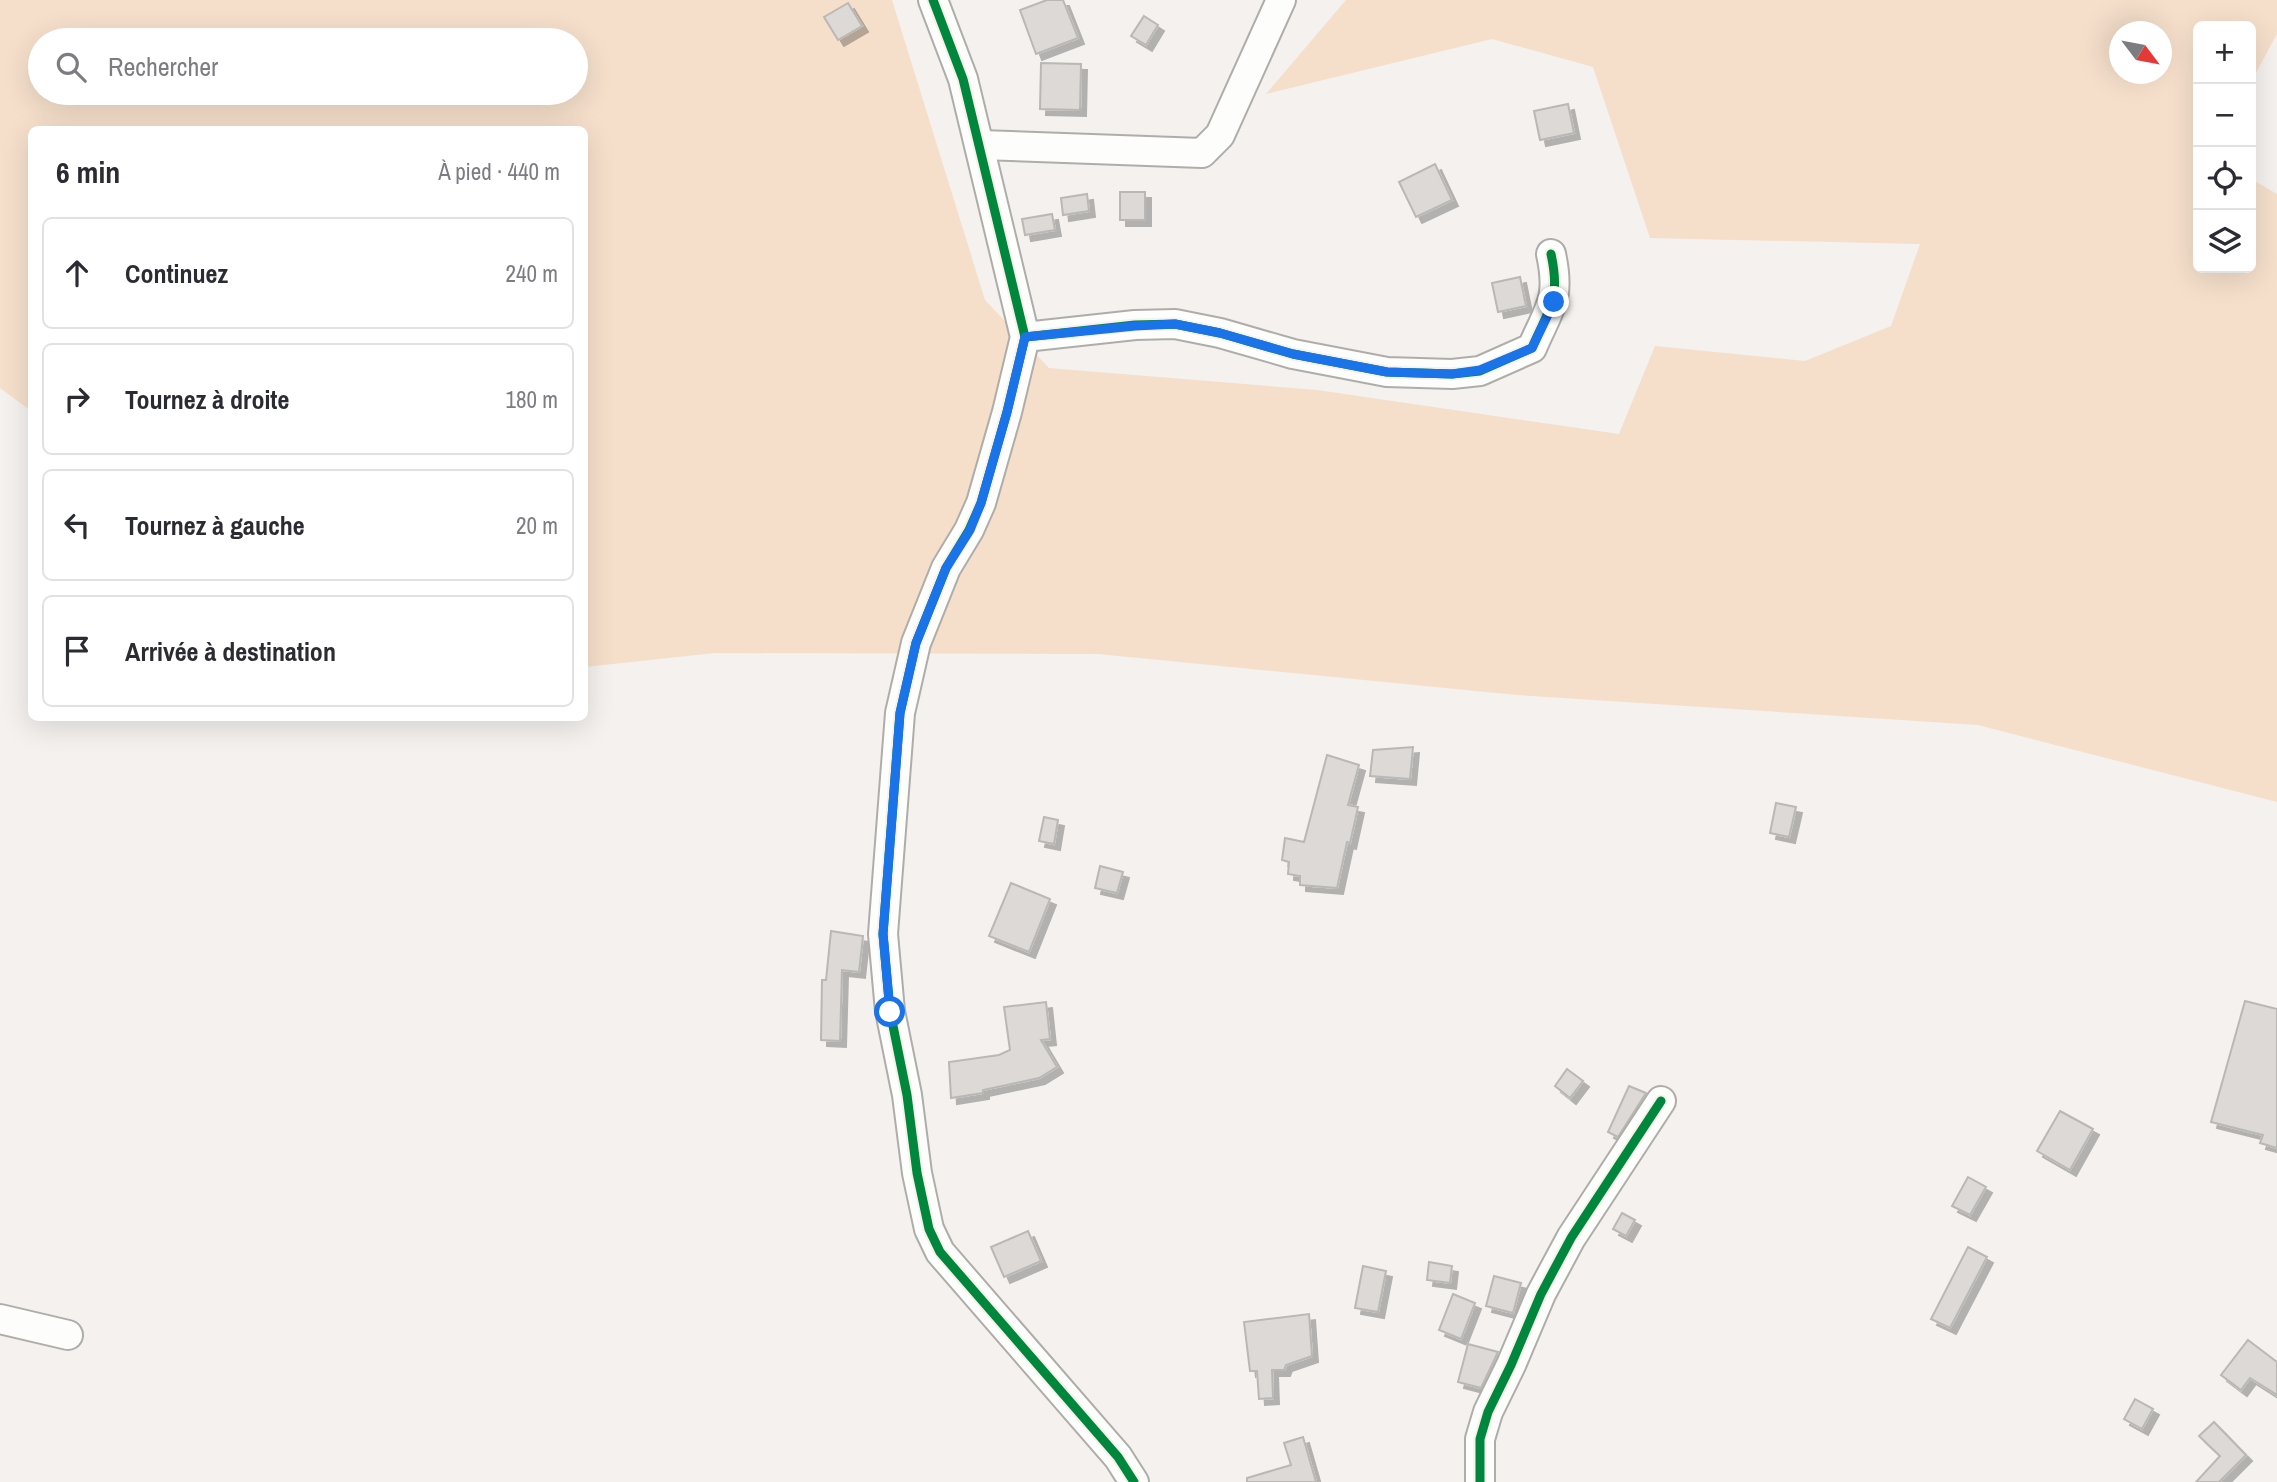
<!DOCTYPE html>
<html lang="fr">
<head>
<meta charset="utf-8">
<style>
	body { margin:0; font-family:"Archivo Narrow",sans-serif; background:#f7f7f7; color:#2b2b33 }
	.controls { position:absolute; right:21px; top:21px; display:grid; overflow:hidden; border-radius:10px; box-shadow:0 7px 28px #0002 }
	.controls button { width:63px; height:63px; display:grid; place-items:center; padding:0; border:0; border-bottom:2px solid #e1e1e2; background:#fff; color:#2b2b33; font:35px sans-serif }
	.compass { position:absolute; left:2109px; top:21px; width:63px; height:63px; border-radius:50%; background:#fff; box-shadow:0 7px 28px #0002; rotate:122deg }
	.stop { position:absolute; width:21px; height:21px; margin:-16px; border:5px solid #1a73e8; border-radius:50%; background:#fff }
	.stop.end { background:#1a73e8; border-color:#fff; box-shadow:0 2px 7px #0008 }
	.list { margin:0; padding:0; list-style:none }
	h2 { display:flex; justify-content:space-between; align-items:center; height:91px; margin:0; padding:0 28px; font-size:30px }
	h2 small { font-size:23px; font-weight:400; color:#7c7c81 }
	.list li { display:grid; grid-template-columns:46px 1fr auto; gap:21px; align-items:center; box-sizing:border-box; height:112px; margin:0 14px 14px; padding:0 14px; border:2px solid #e1e1e2; border-radius:10px }
	.list b { display:block; font-size:26px; white-space:nowrap }
	.list em { font-size:23px; font-style:normal; color:#7c7c81 }
	.icon { flex:none; width:38px; height:38px; fill:none; stroke:currentColor; stroke-width:2; stroke-linecap:round; stroke-linejoin:round }
	.map { position:relative; flex:none; width:2277px; height:1482px; overflow:hidden }
	.search { position:absolute; background:#fff; box-shadow:0 7px 28px #0002; left:28px; top:28px; width:560px; height:77px; display:flex; align-items:center; gap:18px; box-sizing:border-box; padding:0 24px; border-radius:38px; color:#7c7c81; font-size:26px }
	.panel { position:absolute; background:#fff; box-shadow:0 7px 28px #0002; left:28px; top:126px; width:560px; height:595px; border-radius:10px }
	.map>svg:first-child { display:block }
	.green { fill:#f5dfcb; fill-rule:evenodd }
	.building { fill:#dcd9d7; stroke:#bab8b5; stroke-width:2; filter:url(#shadow) }
	.lines { fill:none; stroke-linecap:round; stroke-linejoin:round }
	.minor-casing { stroke:#afadaa; stroke-width:32 }
	.minor { stroke:#fdfdfc; stroke-width:28 }
	.cycleway-casing { stroke:#f8f1ea; stroke-width:13 }
	.cycleway { stroke:#00873e; stroke-width:9 }
	.route { stroke:#1a73e8; stroke-width:9 }
</style>
</head>
<body>
<div class="map">
<svg width="2277" height="1482" viewBox="0 0 2277 1482">
	<defs>
		<filter id="shadow"><feDropShadow dx="6" dy="6" stdDeviation="0" flood-color="#0004"/></filter>
	</defs>
	<rect width="100%" height="100%" fill="#f4f1ee"/>
	<path class="green" d="M 0,0 L 892,0 L 985,300 L 1049,368 L 1317,390 L 1619,434 L 1655,346 L 1805,361 L 1891,326 L 1920,244 L 1650,238 L 1593,67 L 1492,39 L 1266,94 L 1346,0 L 2277,0 L 2277,34 L 2251,82 L 2251,26 L 2198,26 L 2198,268 L 2251,268 L 2251,179 L 2277,194 L 2277,802 L 1978,725 L 1517,695 L 1098,654 L 715,653 L 585,667 L 584,130 L 32,130 L 31,411 L 0,388 ZM 2120,32 L 2162,32 L 2162,74 L 2120,74 ZM 40,40 L 576,40 L 576,93 L 40,93 Z"/>
	<g class="building">
		<path d="M 1047,0 L 1063,0 L 1078,38 L 1036,54 L 1020,10 Z"/>
		<path d="M 848,3 L 862,26 L 838,40 L 824,17 Z"/>
		<path d="M 1144,16 L 1158,25 L 1146,45 L 1131,36 Z"/>
		<path d="M 1041,63 L 1081,64 L 1080,110 L 1040,109 Z"/>
		<path d="M 1568,104 L 1574,133 L 1540,140 L 1534,111 Z"/>
		<path d="M 1435,164 L 1452,200 L 1416,217 L 1399,182 Z"/>
		<rect x="1120" y="192" width="25" height="28"/>
		<path d="M 1087,194 L 1089,211 L 1063,215 L 1061,198 Z"/>
		<path d="M 1052,214 L 1055,230 L 1025,235 L 1022,219 Z"/>
		<path d="M 1520,277 L 1526,306 L 1498,312 L 1492,283 Z"/>
		<path d="M 1413,747 L 1410,779 L 1370,776 L 1373,750 Z"/>
		<path d="M 1327,755 L 1359,765 L 1348,805 L 1358,807 L 1350,843 L 1347,842 L 1337,888 L 1300,885 L 1300,876 L 1288,874 L 1289,862 L 1282,860 L 1285,838 L 1304,842 Z"/>
		<path d="M 1776,803 L 1796,807 L 1789,837 L 1770,833 Z"/>
		<path d="M 1044,817 L 1058,820 L 1054,844 L 1039,841 Z"/>
		<path d="M 1100,866 L 1123,872 L 1117,893 L 1095,888 Z"/>
		<path d="M 1011,883 L 1050,899 L 1029,952 L 989,936 Z"/>
		<path d="M 831,931 L 863,936 L 859,972 L 842,970 L 840,1041 L 821,1040 L 822,980 L 826,980 Z"/>
		<path d="M 2245,1001 L 2277,1009 L 2277,1148 L 2260,1143 L 2263,1135 L 2211,1122 Z"/>
		<path d="M 1046,1002 L 1050,1039 L 1041,1040 L 1057,1067 L 1039,1078 L 983,1090 L 983,1093 L 951,1098 L 949,1062 L 999,1055 L 1010,1050 L 1004,1007 Z"/>
		<path d="M 1567,1069 L 1583,1081 L 1570,1098 L 1555,1086 Z"/>
		<path d="M 1629,1086 L 1646,1093 L 1618,1137 L 1608,1132 Z"/>
		<path d="M 2060,1111 L 2093,1129 L 2070,1170 L 2037,1151 Z"/>
		<path d="M 1968,1177 L 1986,1187 L 1970,1215 L 1952,1206 Z"/>
		<path d="M 1622,1213 L 1635,1220 L 1626,1236 L 1613,1229 Z"/>
		<path d="M 1028,1231 L 1041,1261 L 1004,1277 L 991,1247 Z"/>
		<path d="M 1968,1247 L 1987,1257 L 1950,1328 L 1931,1319 Z"/>
		<path d="M 1429,1262 L 1452,1266 L 1450,1283 L 1427,1280 Z"/>
		<path d="M 1363,1266 L 1386,1271 L 1378,1312 L 1355,1308 Z"/>
		<path d="M 1494,1276 L 1521,1283 L 1513,1313 L 1486,1306 Z"/>
		<path d="M 1453,1294 L 1475,1303 L 1461,1339 L 1439,1330 Z"/>
		<path d="M 1309,1314 L 1312,1356 L 1286,1365 L 1284,1370 L 1272,1370 L 1273,1398 L 1259,1399 L 1257,1371 L 1250,1371 L 1244,1322 Z"/>
		<path d="M 2248,1340 L 2277,1362 L 2277,1395 L 2250,1378 L 2241,1390 L 2221,1375 Z"/>
		<path d="M 1468,1344 L 1498,1352 L 1481,1388 L 1458,1382 Z"/>
		<path d="M 2135,1399 L 2153,1409 L 2142,1429 L 2124,1419 Z"/>
		<path d="M 2214,1422 L 2246,1455 L 2219,1482 L 2196,1482 L 2220,1456 L 2199,1436 Z"/>
		<path d="M 1303,1437 L 1316,1482 L 1247,1482 L 1247,1478 L 1291,1465 L 1284,1443 Z"/>
	</g>
	<g class="lines">
		<g class="minor-casing">
			<g id="minor">
				<path d="M 933,0 L 963,79 L 1025,337 L 1007,412 L 981,503 L 969,530 L 946,568 L 916,643 L 900,713 L 883,934 L 890,1011 L 907,1095 L 917,1173 L 929,1229 L 940,1252 L 1118,1457 L 1134,1482"/>
				<path d="M 981,145 L 1202,153 L 1220,135 L 1281,0"/>
				<path d="M 1025,337 L 1135,325 L 1175,324 L 1220,333 L 1293,354 L 1387,372 L 1452,374 L 1480,371 L 1532,348 C 1549,308 1561,300 1551,254"/>
				<path d="M 0,1319 L 68,1335"/>
				<path d="M 1480,1482 L 1480,1439 L 1488,1412 L 1511,1365 L 1541,1294 L 1571,1238 L 1661,1101"/>
			</g>
		</g>
		<use href="#minor" class="minor"/>
		<g class="cycleway-casing">
			<g id="cycleway">
				<path d="M 933,0 L 963,79 L 1025,337 L 1007,412 L 981,503 L 969,530 L 946,568 L 916,643 L 900,713 L 883,934 L 890,1011 L 907,1095 L 917,1173 L 929,1229 L 940,1252 L 1118,1457 L 1134,1482"/>
				<path d="M 1025,337 L 1135,325 L 1175,324 L 1220,333 L 1293,354 L 1387,372 L 1452,374 L 1480,371 L 1532,348 C 1549,308 1561,300 1551,254"/>
				<path d="M 1480,1482 L 1480,1439 L 1488,1412 L 1511,1365 L 1541,1294 L 1571,1238 L 1661,1101"/>
			</g>
		</g>
		<use href="#cycleway" class="cycleway"/>
	</g>
	<g class="lines">
		<path class="route" d="M 890,1012 L 883,934 L 900,713 L 916,643 L 946,568 L 970,530 L 981,503 L 1007,412 L 1025,337 L 1135,326 L 1175,324 L 1220,333 L 1293,354 L 1387,372 L 1452,374 L 1480,370 L 1532,348 L 1554,302"/>
	</g>
</svg>
<div class="controls">
<button>+</button>
<button>−</button>
<button><svg class="icon" aria-label="locate" viewBox="0 0 24 24"><circle cx="12" cy="12" r="6"/><path d="M12 2v4M12 18v4M2 12h4M18 12h4"/></svg></button>
<button><svg class="icon" aria-label="layers" viewBox="0 0 24 24"><path d="M12 4l9 5-9 5-9-5zM3 14l9 5 9-5"/></svg></button>
</div>
<svg class="compass" viewBox="-18 -18 36 36"><path d="M0-13l5 13h-10z" fill="#e53935"/><path d="M0 13l5-13h-10z" fill="#7c7c81"/></svg>
<div class="stop" style="left:890px;top:1012px"></div>
<div class="stop end" style="left:1554px;top:302px"></div>
<div class="search"><svg class="icon" aria-label="search" viewBox="0 0 24 24"><circle cx="10" cy="10" r="6"/><path d="M15 15l6 6"/></svg>Rechercher</div>
<section class="panel">
<h2>6 min<small>À pied · 440 m</small></h2>
<ul class="list">
<li><svg class="icon" aria-label="ahead" viewBox="0 0 24 24"><path d="M12 20V5M6 11l6-6 6 6"/></svg><div><b>Continuez</b></div><em>240 m</em></li>
<li><svg class="icon" aria-label="right" viewBox="0 0 24 24"><path d="M7 20v-9h11M14 6l5 5-5 5"/></svg><div><b>Tournez à droite</b></div><em>180 m</em></li>
<li><svg class="icon" aria-label="left" viewBox="0 0 24 24"><path d="M17 20v-9H6M10 6l-5 5 5 5"/></svg><div><b>Tournez à gauche</b></div><em>20 m</em></li>
<li><svg class="icon" aria-label="arrive" viewBox="0 0 24 24"><path d="M6 21V4h12l-3 4 3 4H6"/></svg><div><b>Arrivée à destination</b></div></li>
</ul>
</section>
</div>
</body>
</html>
